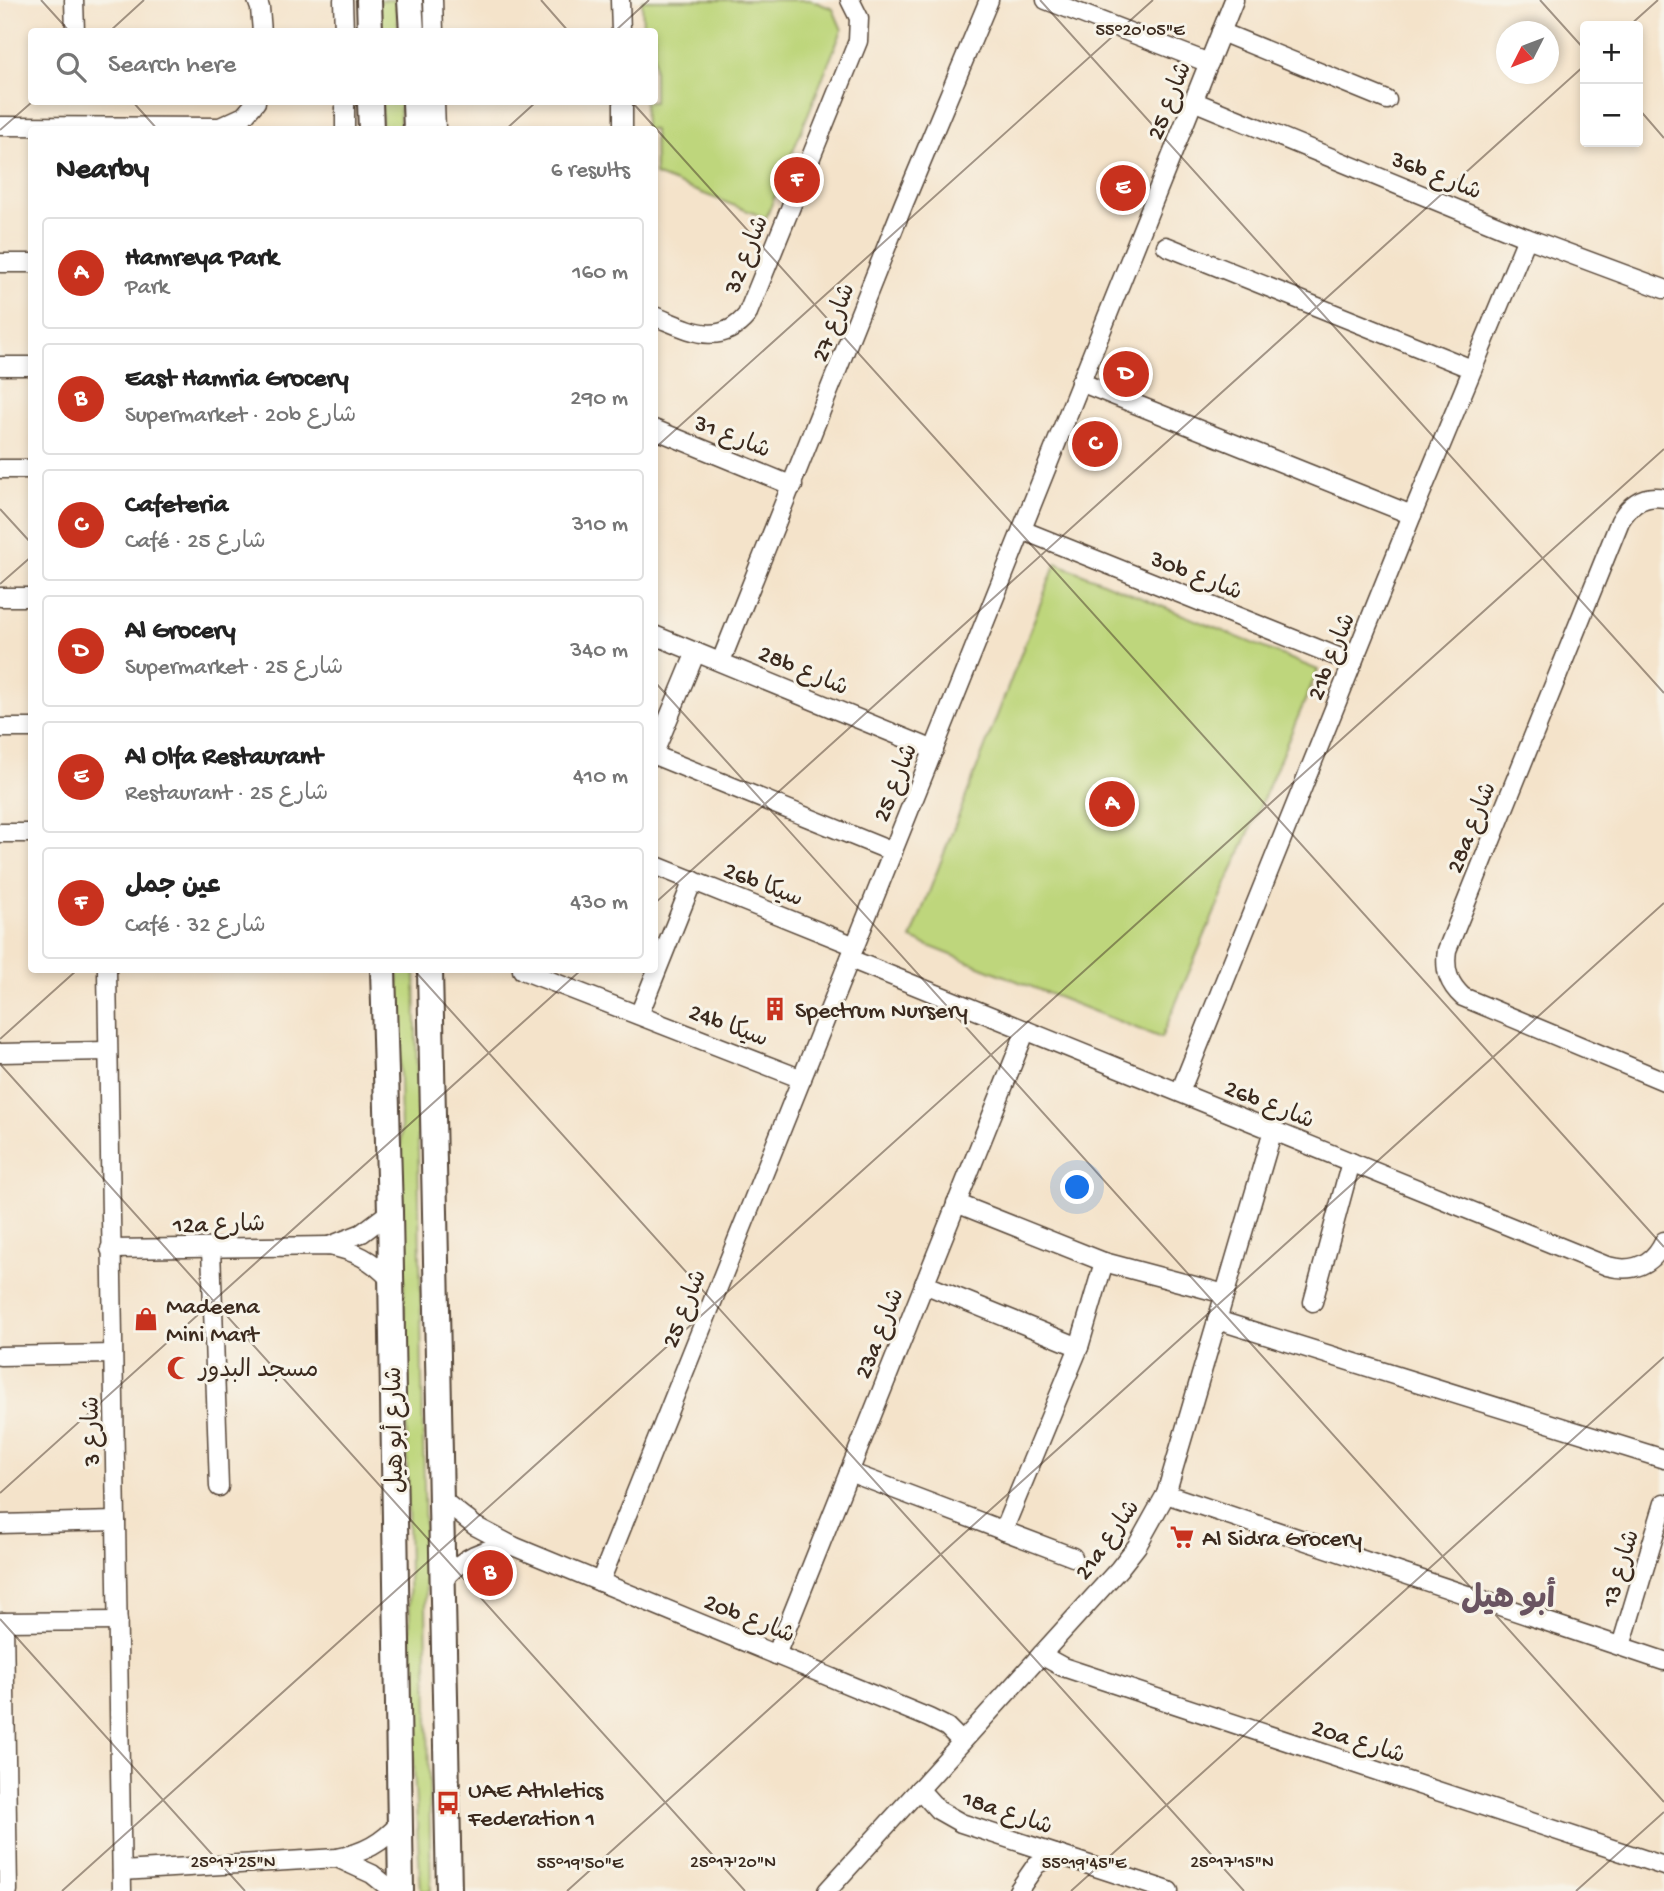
<!DOCTYPE html>
<html lang="en">
<head>
<meta charset="utf-8">
<style>
	body { margin:0; font-family:"Gochi Hand","Playpen Sans Arabic",sans-serif; background:#f6f6f6; color:#222 }
	.controls { position:absolute; right:21px; top:21px; display:grid; overflow:hidden; border-radius:7px; box-shadow:0 4px 10px #0003 }
	.controls button { width:63px; height:63px; display:grid; place-items:center; padding:0; border:0; border-bottom:2px solid #e0e0e0; background:#fff; color:#222; font:35px sans-serif }
	.compass { position:absolute; left:1496px; top:21px; width:63px; height:63px; border-radius:50%; background:#fff; box-shadow:0 4px 10px #0003; rotate:228deg }
	.you { position:absolute; left:1078px; top:1188px; width:24px; height:24px; margin:-18px; border:5px solid #fff; border-radius:50%; background:#1a73e8; box-shadow:0 0 0 10px #1a73e833 }
	.badge { display:grid; place-items:center; width:46px; height:46px; border-radius:50%; background:#c8321e; color:#fff; font-size:23px; font-weight:700 }
	.pin { position:absolute; translate:-50% -50%; border:4px solid #fff; box-shadow:0 2px 7px #0006 }
	.list { margin:0; padding:0; list-style:none }
	h2 { display:flex; justify-content:space-between; align-items:center; height:91px; margin:0; padding:0 28px; font-size:30px }
	h2 small { font-size:23px; font-weight:400; color:#767676 }
	.list li { display:grid; grid-template-columns:46px 1fr auto; gap:21px; align-items:center; box-sizing:border-box; height:112px; margin:0 14px 14px; padding:0 14px; border:2px solid #e0e0e0; border-radius:7px }
	.list b { display:block; font-size:26px; white-space:nowrap }
	.list p { margin:0; font-size:23px; white-space:nowrap; color:#767676 }
	.list em { font-size:23px; font-style:normal; color:#767676 }
	.icon { flex:none; width:38px; height:38px; fill:none; stroke:currentColor; stroke-width:2; stroke-linecap:round; stroke-linejoin:round }
	.map { position:relative; flex:none; width:1664px; height:1891px; overflow:hidden }
	.search { position:absolute; background:#fff; box-shadow:0 4px 10px #0003; left:28px; top:28px; width:630px; height:77px; display:flex; align-items:center; gap:18px; box-sizing:border-box; padding:0 24px; border-radius:7px; color:#767676; font-size:26px }
	.panel { position:absolute; background:#fff; box-shadow:0 4px 10px #0003; left:28px; top:126px; width:630px; height:847px; border-radius:7px }
	.map>svg:first-child { display:block }
	.green { fill:#bed67b; stroke:#7c804c; stroke-width:2 }
	.lines { fill:none; stroke-linecap:round; stroke-linejoin:round }
	.street-casing { stroke:#574638; stroke-width:21 }
	.secondary-casing { stroke:#574638; stroke-width:28 }
	.street { stroke:#fff; stroke-width:18 }
	.secondary { stroke:#fff; stroke-width:24 }
	.ticks { fill:none; stroke:#3b2a1e; stroke-width:2; stroke-opacity:0.45 }
	.labels { text-anchor:middle; stroke-width:6; stroke-linejoin:round; paint-order:stroke }
	.street-label { font-size:24px; fill:#3b2a1e; stroke:#f7f3e8 }
	.poi-label { font-size:24px; fill:#3b2a1e; stroke:#f7f3e8; text-anchor:start }
	.district-label { font-size:32px; font-weight:bold; fill:#6a5461; stroke:#f7f3e8 }
	.ticks-label { font-size:18px; text-anchor:middle; fill:#3b2a1e; stroke:#f7f3e8; stroke-width:6; stroke-linejoin:round; paint-order:stroke }
</style>
</head>
<body>
<div class="map">
<svg width="1664" height="1891" viewBox="0 0 1664 1891">
	<rect width="100%" height="100%" fill="#f7f3e8"/>
	<filter id="ink" filterUnits="userSpaceOnUse"><feTurbulence type="fractalNoise" baseFrequency=".0143" numOctaves="2"/><feDisplacementMap in="SourceGraphic" scale="14" xChannelSelector="R" yChannelSelector="G"/><feConvolveMatrix kernelMatrix="1 2 1 2 8 2 1 2 1" color-interpolation-filters="sRGB"/></filter>
	<filter id="wash" filterUnits="userSpaceOnUse"><feTurbulence type="fractalNoise" baseFrequency=".00686" numOctaves="4" result="noise"/><feDisplacementMap in="SourceGraphic" scale="28" xChannelSelector="R" yChannelSelector="G"/><feGaussianBlur stdDeviation="1.57" result="paint"/><feColorMatrix in="noise" values="0 0 0 0 0 0 0 0 0 0 0 0 0 0 0 0 0 1.4 0 .05"/><feComposite in="paint" operator="in"/></filter>
	<g filter="url(#wash)">
		<rect width="100%" height="100%" fill="#f4e3ca"/>
		<g class="green">
			<path d="M 379,0 L 395,0 L 399,31 L 379,31 Z"/>
			<path d="M 642,0 L 811,0 L 833,9 L 842,30 L 766,218 L 655,175 L 654,130 L 645,129 L 644,102 L 654,102 L 654,32 L 643,31 Z"/>
			<path d="M 381,102 L 400,102 L 400,129 L 382,129 Z"/>
			<path d="M 1056,563 L 1318,670 L 1161,1038 L 911,939 Z"/>
			<path d="M 398,970 L 415,970 L 431,1891 L 421,1891 L 412,1737 Z"/>
		</g>
	</g>
	<g filter="url(#ink)">
		<g class="lines">
			<g class="street-casing">
				<g id="street">
					<path d="M 74,0 L 75,32"/>
					<path d="M 257,0 L 260,8 L 262,32"/>
					<path d="M 343,0 L 344,32"/>
					<path d="M 433,0 L 434,32"/>
					<path d="M 620,0 L 621,32"/>
					<path d="M 1046,0 L 1209,63"/>
					<path d="M 1221,32 L 1387,100"/>
					<path d="M 1193,101 L 1527,238 L 1664,289"/>
					<path d="M 435,102 L 436,130"/>
					<path d="M 623,102 L 623,130"/>
					<path d="M 0,126 L 220,127 L 244,116 L 256,102"/>
					<path d="M 345,130 L 345,102"/>
					<path d="M 1166,246 L 1472,369"/>
					<path d="M 0,263 L 32,263"/>
					<path d="M 654,316 C 688,329 719,349 747,315 L 858,41 L 859,18 L 850,0"/>
					<path d="M 0,366 L 32,366"/>
					<path d="M 1080,382 L 1412,515"/>
					<path d="M 654,429 L 793,486"/>
					<path d="M 0,469 L 32,469"/>
					<path d="M 1664,498 C 1644,494 1630,504 1620,521 L 1447,950 C 1444,971 1449,984 1463,997 L 1664,1081"/>
					<path d="M 1022,530 L 1353,663"/>
					<path d="M 0,597 L 32,597"/>
					<path d="M 654,635 L 934,750"/>
					<path d="M 721,661 L 904,203 L 989,0"/>
					<path d="M 0,728 L 32,728"/>
					<path d="M 654,753 L 696,652"/>
					<path d="M 654,755 L 893,852"/>
					<path d="M 0,833 L 32,833"/>
					<path d="M 654,865 L 855,946"/>
					<path d="M 850,959 L 1607,1266 C 1633,1273 1653,1265 1664,1241"/>
					<path d="M 107,970 L 122,1891"/>
					<path d="M 522,970 L 802,1079"/>
					<path d="M 639,1015 L 693,880"/>
					<path d="M 0,1053 L 107,1051"/>
					<path d="M 1180,1092 L 1412,515 L 1527,238"/>
					<path d="M 956,1203 L 1104,1262 L 1225,1294"/>
					<path d="M 329,1246 L 362,1233 L 390,1212"/>
					<path d="M 211,1248 L 219,1487"/>
					<path d="M 110,1249 L 329,1246 C 355,1251 372,1260 390,1279"/>
					<path d="M 924,1284 L 1079,1347"/>
					<path d="M 1313,1302 L 1351,1162"/>
					<path d="M 1217,1320 L 1664,1459"/>
					<path d="M 0,1356 L 113,1354"/>
					<path d="M 849,1472 L 1073,1557"/>
					<path d="M 1166,1494 L 1664,1661"/>
					<path d="M 441,1499 L 475,1526 L 513,1546 L 929,1718 L 947,1727 L 962,1742"/>
					<path d="M 0,1524 L 116,1521"/>
					<path d="M 1003,1531 L 1079,1347 L 1104,1262"/>
					<path d="M 442,1581 C 463,1557 482,1548 513,1546"/>
					<path d="M 600,1582 L 1234,0"/>
					<path d="M 0,1622 L 118,1621"/>
					<path d="M 4,1622 L 8,1891"/>
					<path d="M 1621,1646 L 1664,1503"/>
					<path d="M 776,1655 L 1026,1030"/>
					<path d="M 1041,1655 L 1063,1667 L 1664,1866"/>
					<path d="M 919,1789 L 938,1810 L 961,1823 L 1169,1891"/>
					<path d="M 337,1858 L 372,1874 L 393,1891"/>
					<path d="M 122,1871 L 337,1858 C 364,1853 382,1843 400,1823"/>
					<path d="M 827,1891 L 1119,1569 L 1137,1546 L 1166,1494 L 1273,1130"/>
					<path d="M 1018,1891 L 1036,1865 L 1055,1854"/>
				</g>
			</g>
			<g class="secondary-casing">
				<g id="secondary">
					<path d="M 369,0 L 370,32"/>
					<path d="M 410,0 L 412,32"/>
					<path d="M 370,102 L 371,130"/>
					<path d="M 415,102 L 416,130"/>
					<path d="M 383,970 L 390,1212 L 401,1891"/>
					<path d="M 430,970 L 449,1891"/>
				</g>
			</g>
			<use href="#street" class="street"/>
			<use href="#secondary" class="secondary"/>
		</g>
	</g>
	<path class="ticks" d="M 41,0 L 70,32M 541,0 L 569,32M 1040,0 L 1664,693M 1540,0 L 1585,50M 1629,26 L 1658,0M 109,32 L 144,0M 614,32 L 649,0M 133,102 L 158,130M 632,102 L 1664,1247M 1638,108 L 1664,138M 0,130 L 32,102M 505,130 L 536,102M 654,449 L 1153,0M 0,509 L 32,544M 0,584 L 32,556M 654,681 L 1664,1802M 654,904 L 1585,65M 414,970 L 1244,1891M 0,1039 L 77,970M 0,1064 L 745,1891M 0,1493 L 581,970M 0,1619 L 245,1891M 62,1891 L 1664,449M 567,1891 L 1664,903M 1071,1891 L 1664,1357M 1576,1891 L 1664,1812"/>
	<defs>
		<g id="building-bare" transform="scale(1.89)"><path d="M-4-6H4V6H1V3H-1V6H-4ZM-2.5-4.3h1.7v1.8h-1.7ZM.8-4.3h1.7v1.8H.8ZM-2.5-1h1.7V.8h-1.7ZM.8-1h1.7V.8H.8Z" fill="#c8321e" stroke="#f7f3e8" stroke-width="2.5" paint-order="stroke"/></g>
		<g id="shop-bare" transform="scale(1.89)"><path d="M-5-2.5h2.3a2.7 3.5 0 0 1 5.4 0H5L5.5 6h-11ZM-1.5-2.5h3a1.5 2.3 0 0 0-3 0Z" fill="#c8321e" stroke="#f7f3e8" stroke-width="2.5" paint-order="stroke"/></g>
		<g id="mosque-bare" transform="scale(1.89)"><path d="M3.5-4.9A6 6 0 1 0 3.5 4.9A5 5 0 1 1 3.5-4.9Z" fill="#c8321e" stroke="#f7f3e8" stroke-width="2.5" paint-order="stroke"/></g>
		<g id="supermarket-bare" transform="scale(1.89)"><path d="M-6-5.5h2.5l.6 2H6L4.5 2H-2.5L-4.4-4H-6ZM-1.5 3.2a1.3 1.3 0 1 0 .1 0ZM3 3.2a1.3 1.3 0 1 0 .1 0Z" fill="#c8321e" stroke="#f7f3e8" stroke-width="2.5" paint-order="stroke"/></g>
		<g id="bus-bare" transform="scale(1.89)"><path d="M-5-6H5V4H4V6H2V4H-2V6H-4V4H-5ZM-3.5-4V0h7V-4ZM-3.5 1.2v1.5H-2V1.2ZM2 1.2v1.5H3.5V1.2Z" fill="#c8321e" stroke="#f7f3e8" stroke-width="2.5" paint-order="stroke"/></g>
	</defs>
	<g fill-rule="evenodd">
		<use href="#building-bare" x="775" y="1009"/>
		<use href="#shop-bare" x="146" y="1319"/>
		<use href="#mosque-bare" x="179" y="1368"/>
		<use href="#supermarket-bare" x="1182" y="1537"/>
		<use href="#bus-bare" x="448" y="1803"/>
	</g>
	<g class="labels">
		<g class="street-label">
			<text transform="translate(1168 100) rotate(-68)" y="8">شارع 25</text>
			<text transform="translate(1437 174) rotate(22)" y="8">36b شارع</text>
			<text transform="translate(745 254) rotate(-68)" y="8">شارع 32</text>
			<text transform="translate(832 322) rotate(-69)" y="8">شارع 27</text>
			<text transform="translate(733 435) rotate(22)" y="8">شارع 31</text>
			<text transform="translate(1197 574) rotate(22)" y="8">30b شارع</text>
			<text transform="translate(1330 656) rotate(-68)" y="8">21b شارع</text>
			<text transform="translate(804 669) rotate(23)" y="8">28b شارع</text>
			<text transform="translate(894 782) rotate(-68)" y="8">شارع 25</text>
			<text transform="translate(1470 827) rotate(-68)" y="8">28a شارع</text>
			<text transform="translate(764 883) rotate(22)" y="8">26b سيكا</text>
			<text transform="translate(729 1024) rotate(21)" y="8">24b سيكا</text>
			<text transform="translate(1270 1103) rotate(22)" y="8">26b شارع</text>
			<text transform="translate(219 1223) rotate(-1)" y="8">12a شارع</text>
			<text transform="translate(683 1308) rotate(-68)" y="8">شارع 25</text>
			<text transform="translate(878 1333) rotate(-68)" y="8">23a شارع</text>
			<text transform="translate(393 1430) rotate(-91)" y="8">شارع أبو هيل</text>
			<text transform="translate(90 1431) rotate(-91)" y="8">شارع 3</text>
			<text transform="translate(1106 1539) rotate(-54)" y="8">21a شارع</text>
			<text transform="translate(1619 1568) rotate(-73)" y="8">شارع 13</text>
			<text transform="translate(750 1617) rotate(22)" y="8">20b شارع</text>
			<text transform="translate(1359 1740) rotate(18)" y="8">20a شارع</text>
			<text transform="translate(1008 1811) rotate(19)" y="8">18a شارع</text>
		</g>
		<g class="poi-label">
			<text x="795" y="1017">Spectrum Nursery</text>
			<text x="166" y="1313">Madeena<tspan x="166" dy="28">Mini Mart</tspan></text>
			<text x="199" y="1376">مسجد البدور</text>
			<text x="1202" y="1545">Al Sidra Grocery</text>
			<text x="468" y="1797">UAE Athletics<tspan x="468" dy="28">Federation 1</tspan></text>
		</g>
		<g class="district-label">
			<text x="1508" y="1607">أبو هيل</text>
		</g>
	</g>
	<g class="ticks-label">
		<text x="1140" y="35">55°20'05"E</text>
		<text x="233" y="1867">25°17'25"N</text>
		<text x="733" y="1867">25°17'20"N</text>
		<text x="1232" y="1867">25°17'15"N</text>
		<text x="580" y="1868">55°19'50"E</text>
		<text x="1084" y="1868">55°19'45"E</text>
	</g>
</svg>
<div class="controls">
<button>+</button>
<button>−</button>
</div>
<svg class="compass" viewBox="-18 -18 36 36"><path d="M0-13l5 13h-10z" fill="#e53935"/><path d="M0 13l5-13h-10z" fill="#767676"/></svg>
<div class="you"></div>
<div class="pin badge" style="left:1112px;top:804px">A</div>
<div class="pin badge" style="left:490px;top:1573px">B</div>
<div class="pin badge" style="left:1095px;top:444px">C</div>
<div class="pin badge" style="left:1126px;top:374px">D</div>
<div class="pin badge" style="left:1123px;top:188px">E</div>
<div class="pin badge" style="left:797px;top:180px">F</div>
<div class="search"><svg class="icon" aria-label="search" viewBox="0 0 24 24"><circle cx="10" cy="10" r="6"/><path d="M15 15l6 6"/></svg>Search here</div>
<section class="panel">
<h2>Nearby<small>6 results</small></h2>
<ul class="list">
<li><span class="badge">A</span><div><b>Hamreya Park</b><p>Park</p></div><em>160 m</em></li>
<li><span class="badge">B</span><div><b>East Hamria Grocery</b><p>Supermarket · 20b شارع</p></div><em>290 m</em></li>
<li><span class="badge">C</span><div><b>Cafeteria</b><p>Café · شارع 25</p></div><em>310 m</em></li>
<li><span class="badge">D</span><div><b>Al Grocery</b><p>Supermarket · شارع 25</p></div><em>340 m</em></li>
<li><span class="badge">E</span><div><b>Al Olfa Restaurant</b><p>Restaurant · شارع 25</p></div><em>410 m</em></li>
<li><span class="badge">F</span><div><b>عين جمل</b><p>Café · شارع 32</p></div><em>430 m</em></li>
</ul>
</section>
</div>
</body>
</html>
